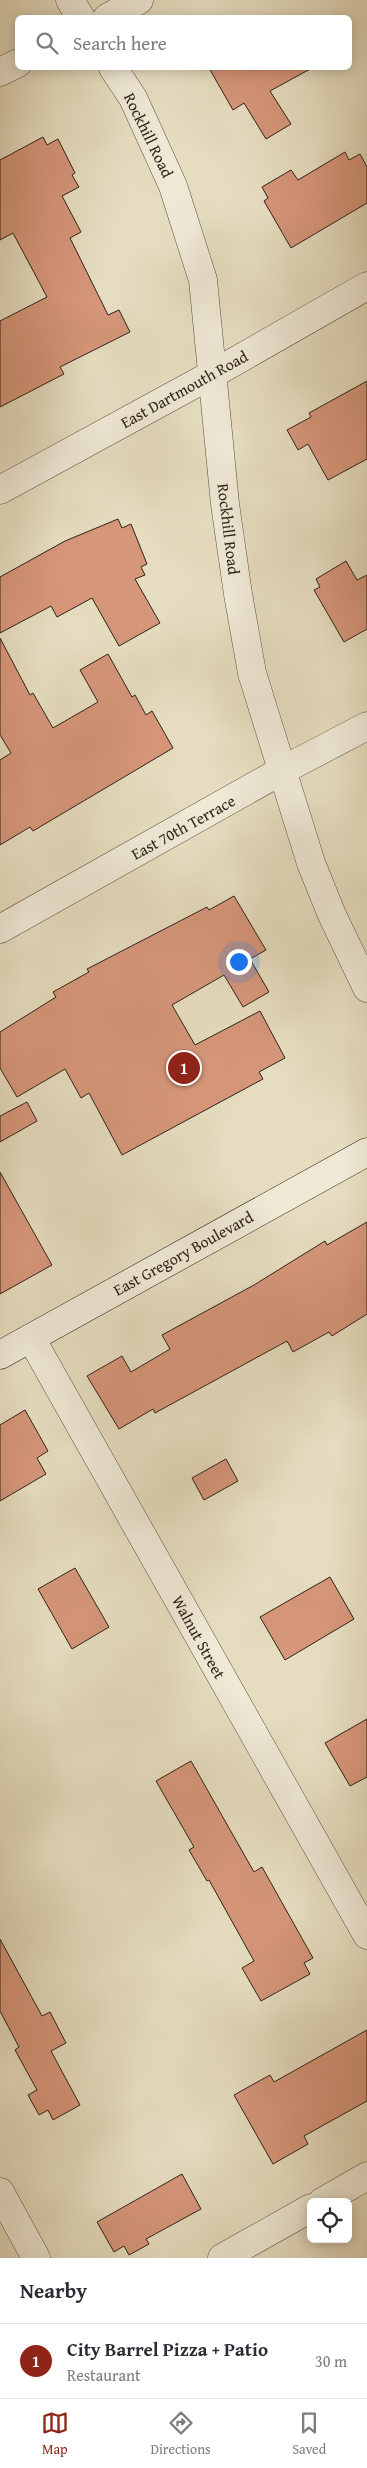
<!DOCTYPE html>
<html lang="en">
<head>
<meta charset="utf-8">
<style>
	body { margin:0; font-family:"Gentium Book Plus",serif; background:#f7f7f7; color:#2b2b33 }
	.controls { position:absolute; right:15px; bottom:15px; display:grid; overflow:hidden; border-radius:8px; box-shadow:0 2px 12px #0003 }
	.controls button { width:45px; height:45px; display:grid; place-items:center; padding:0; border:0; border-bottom:1px solid #e1e1e2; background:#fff; color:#2b2b33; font:25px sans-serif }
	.you { position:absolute; left:238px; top:961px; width:18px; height:18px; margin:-12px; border:4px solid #fff; border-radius:50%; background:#1a73e8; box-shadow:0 0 0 8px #1a73e833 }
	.badge { display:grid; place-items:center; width:32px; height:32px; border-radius:50%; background:#8f2418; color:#fff; font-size:16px; font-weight:700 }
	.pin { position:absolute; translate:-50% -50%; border:2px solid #fff; box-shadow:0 1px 5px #0006 }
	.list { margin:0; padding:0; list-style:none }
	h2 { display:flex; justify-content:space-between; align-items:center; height:65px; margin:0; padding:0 20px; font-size:21px }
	h2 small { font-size:16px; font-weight:400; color:#7c7c81 }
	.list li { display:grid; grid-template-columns:32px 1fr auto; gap:15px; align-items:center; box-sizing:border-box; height:75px; padding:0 20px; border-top:1px solid #e1e1e2 }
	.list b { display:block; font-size:19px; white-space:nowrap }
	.list p { margin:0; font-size:16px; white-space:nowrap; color:#7c7c81 }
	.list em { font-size:16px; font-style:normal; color:#7c7c81 }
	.icon { flex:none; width:28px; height:28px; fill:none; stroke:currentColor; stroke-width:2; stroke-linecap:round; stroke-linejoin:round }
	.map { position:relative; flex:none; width:367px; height:2258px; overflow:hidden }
	.search { position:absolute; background:#fff; box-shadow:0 2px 12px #0003; left:15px; right:15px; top:15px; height:55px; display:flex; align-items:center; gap:12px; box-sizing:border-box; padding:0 18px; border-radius:8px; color:#7c7c81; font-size:19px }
	.sheet { height:140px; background:#fff }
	nav { display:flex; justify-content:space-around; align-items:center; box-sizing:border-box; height:70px; border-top:1px solid #e1e1e2; background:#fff; font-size:14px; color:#7c7c81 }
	nav a { display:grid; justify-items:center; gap:2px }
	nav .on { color:#8f2418 }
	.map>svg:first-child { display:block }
	.building { fill:#d6967a; stroke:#2d2319 }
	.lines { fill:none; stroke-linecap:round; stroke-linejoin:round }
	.minor-casing { stroke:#5b5243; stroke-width:29 }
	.secondary-casing { stroke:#2d2319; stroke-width:29 }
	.minor { stroke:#efe9d6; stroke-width:28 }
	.secondary { stroke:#efe9d6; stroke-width:28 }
	.labels { text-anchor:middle; stroke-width:5; stroke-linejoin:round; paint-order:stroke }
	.street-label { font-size:16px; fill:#2d2319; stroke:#efe9d6 }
</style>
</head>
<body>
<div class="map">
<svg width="367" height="2258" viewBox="0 0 367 2258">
	<rect width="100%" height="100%" fill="#e6ddc0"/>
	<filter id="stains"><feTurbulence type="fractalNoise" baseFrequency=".004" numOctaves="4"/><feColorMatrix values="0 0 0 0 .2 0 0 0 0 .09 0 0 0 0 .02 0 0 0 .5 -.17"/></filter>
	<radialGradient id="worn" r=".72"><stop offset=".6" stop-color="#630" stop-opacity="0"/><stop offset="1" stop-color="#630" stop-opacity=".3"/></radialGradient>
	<g class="building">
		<path d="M 209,68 L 312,68 L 270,91 L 291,124 L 266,139 L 244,103 L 233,110 Z"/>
		<path d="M 43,137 L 47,145 L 58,139 L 75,173 L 72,175 L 79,187 L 62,196 L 81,232 L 70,238 L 108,315 L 119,310 L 130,332 L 60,367 L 64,374 L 0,407 L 0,321 L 47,297 L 13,233 L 0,240 L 0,160 Z"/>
		<path d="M 345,152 L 349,160 L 360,154 L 367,167 L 367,203 L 291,248 L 264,201 L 268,198 L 262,187 L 291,170 L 298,180 Z"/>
		<path d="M 367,381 L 367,459 L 328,480 L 308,444 L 298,450 L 287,430 L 311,417 L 309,413 Z"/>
		<path d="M 118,519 L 122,528 L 131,524 L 147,564 L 141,567 L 145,575 L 135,579 L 160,623 L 119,646 L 92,598 L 57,617 L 51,606 L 0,633 L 0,577 L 65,541 Z"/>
		<path d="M 346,561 L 357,580 L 367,575 L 367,629 L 344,642 L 314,590 L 320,587 L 316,579 Z"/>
		<path d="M 0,638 L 30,695 L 33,693 L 53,728 L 98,702 L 80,670 L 108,654 L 132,697 L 135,695 L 146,715 L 152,711 L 173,748 L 33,831 L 30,827 L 0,845 L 0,760 L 11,753 L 0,735 Z"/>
		<path d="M 234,896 L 266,950 L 250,959 L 269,992 L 243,1007 L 224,975 L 172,1005 L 195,1045 L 260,1011 L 285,1058 L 259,1072 L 263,1079 L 122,1155 L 89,1093 L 81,1098 L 65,1069 L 17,1097 L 0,1068 L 0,1032 L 56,997 L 53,992 L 89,972 L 87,969 L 207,907 L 209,910 Z"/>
		<path d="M 27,1102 L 37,1121 L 0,1142 L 0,1116 Z"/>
		<path d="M 0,1172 L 52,1265 L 0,1294 Z"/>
		<path d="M 367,1222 L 367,1314 L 332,1336 L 329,1332 L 293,1352 L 287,1341 L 155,1413 L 153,1409 L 119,1429 L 87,1376 L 122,1356 L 131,1372 L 170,1349 L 162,1335 L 254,1285 L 325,1241 L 327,1245 Z"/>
		<path d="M 25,1410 L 48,1451 L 37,1458 L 46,1474 L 0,1501 L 0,1425 Z"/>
		<path d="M 226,1459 L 238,1481 L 204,1500 L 192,1478 Z"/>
		<path d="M 75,1568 L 109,1627 L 72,1649 L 38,1589 Z"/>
		<path d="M 330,1577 L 354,1619 L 285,1660 L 260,1617 Z"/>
		<path d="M 367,1719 L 367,1777 L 350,1786 L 325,1743 Z"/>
		<path d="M 191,1761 L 254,1872 L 262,1867 L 313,1958 L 304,1963 L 310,1974 L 261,2001 L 242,1968 L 254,1961 L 209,1880 L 207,1881 L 189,1850 L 194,1847 L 156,1781 Z"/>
		<path d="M 0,1939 L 42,2016 L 50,2012 L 66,2043 L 51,2051 L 80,2105 L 53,2120 L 48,2110 L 39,2115 L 28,2095 L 37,2090 L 15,2050 L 19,2047 L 0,2011 Z"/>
		<path d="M 367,2030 L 367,2101 L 304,2136 L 308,2144 L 273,2164 L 234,2095 L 270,2075 L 274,2082 Z"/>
		<path d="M 182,2174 L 201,2209 L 146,2239 L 149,2244 L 129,2255 L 124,2246 L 114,2252 L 97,2222 Z"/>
	</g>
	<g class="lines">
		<g class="minor-casing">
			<g id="minor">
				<path d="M 70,0 L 81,18"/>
				<path d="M 107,18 L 139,0"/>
				<path d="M 113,68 L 133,98 L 173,186 L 203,280 L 225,504 L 238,594 L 252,673 L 311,863 L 332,915 L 367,988"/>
				<path d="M 0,72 L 18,63"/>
				<path d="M 0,490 L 211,375 L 367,286"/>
				<path d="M 0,929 L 283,770 L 367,726"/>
				<path d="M 31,1338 L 367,1935"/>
				<path d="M 0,2192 L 36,2258"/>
				<path d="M 322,2202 L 367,2176"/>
				<path d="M 222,2258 L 311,2208"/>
			</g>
		</g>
		<g class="secondary-casing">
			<path id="secondary" d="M 0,1355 L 367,1152"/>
		</g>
		<use href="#minor" class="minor"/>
		<use href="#secondary" class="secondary"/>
	</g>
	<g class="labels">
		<g class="street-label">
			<text transform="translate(149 135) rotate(64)" y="6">Rockhill Road</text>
			<text transform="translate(184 389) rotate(-29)" y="6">East Dartmouth Road</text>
			<text transform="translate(229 529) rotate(83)" y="6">Rockhill Road</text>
			<text transform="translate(183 827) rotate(-29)" y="6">East 70th Terrace</text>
			<text transform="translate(183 1253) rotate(-29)" y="6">East Gregory Boulevard</text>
			<text transform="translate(199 1637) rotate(61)" y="6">Walnut Street</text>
		</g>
	</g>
	<rect width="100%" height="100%" filter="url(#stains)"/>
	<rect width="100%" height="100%" fill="url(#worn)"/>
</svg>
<div class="controls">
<button><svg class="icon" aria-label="locate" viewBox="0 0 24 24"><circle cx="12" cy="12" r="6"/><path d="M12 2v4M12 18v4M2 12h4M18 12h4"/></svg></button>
</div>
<div class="you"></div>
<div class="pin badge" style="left:184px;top:1068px">1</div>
<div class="search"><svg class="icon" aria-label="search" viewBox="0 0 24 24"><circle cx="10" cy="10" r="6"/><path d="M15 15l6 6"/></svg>Search here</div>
</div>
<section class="sheet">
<h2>Nearby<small></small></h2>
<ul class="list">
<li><span class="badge">1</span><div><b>City Barrel Pizza + Patio</b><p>Restaurant</p></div><em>30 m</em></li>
</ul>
</section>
<nav>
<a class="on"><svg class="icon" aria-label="map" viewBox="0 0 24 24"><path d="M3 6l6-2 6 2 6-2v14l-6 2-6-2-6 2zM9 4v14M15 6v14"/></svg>Map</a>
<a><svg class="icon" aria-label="directions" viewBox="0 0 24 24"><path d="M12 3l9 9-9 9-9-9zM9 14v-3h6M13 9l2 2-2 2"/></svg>Directions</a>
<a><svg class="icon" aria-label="saved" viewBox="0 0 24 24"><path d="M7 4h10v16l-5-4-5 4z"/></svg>Saved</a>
</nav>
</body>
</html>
